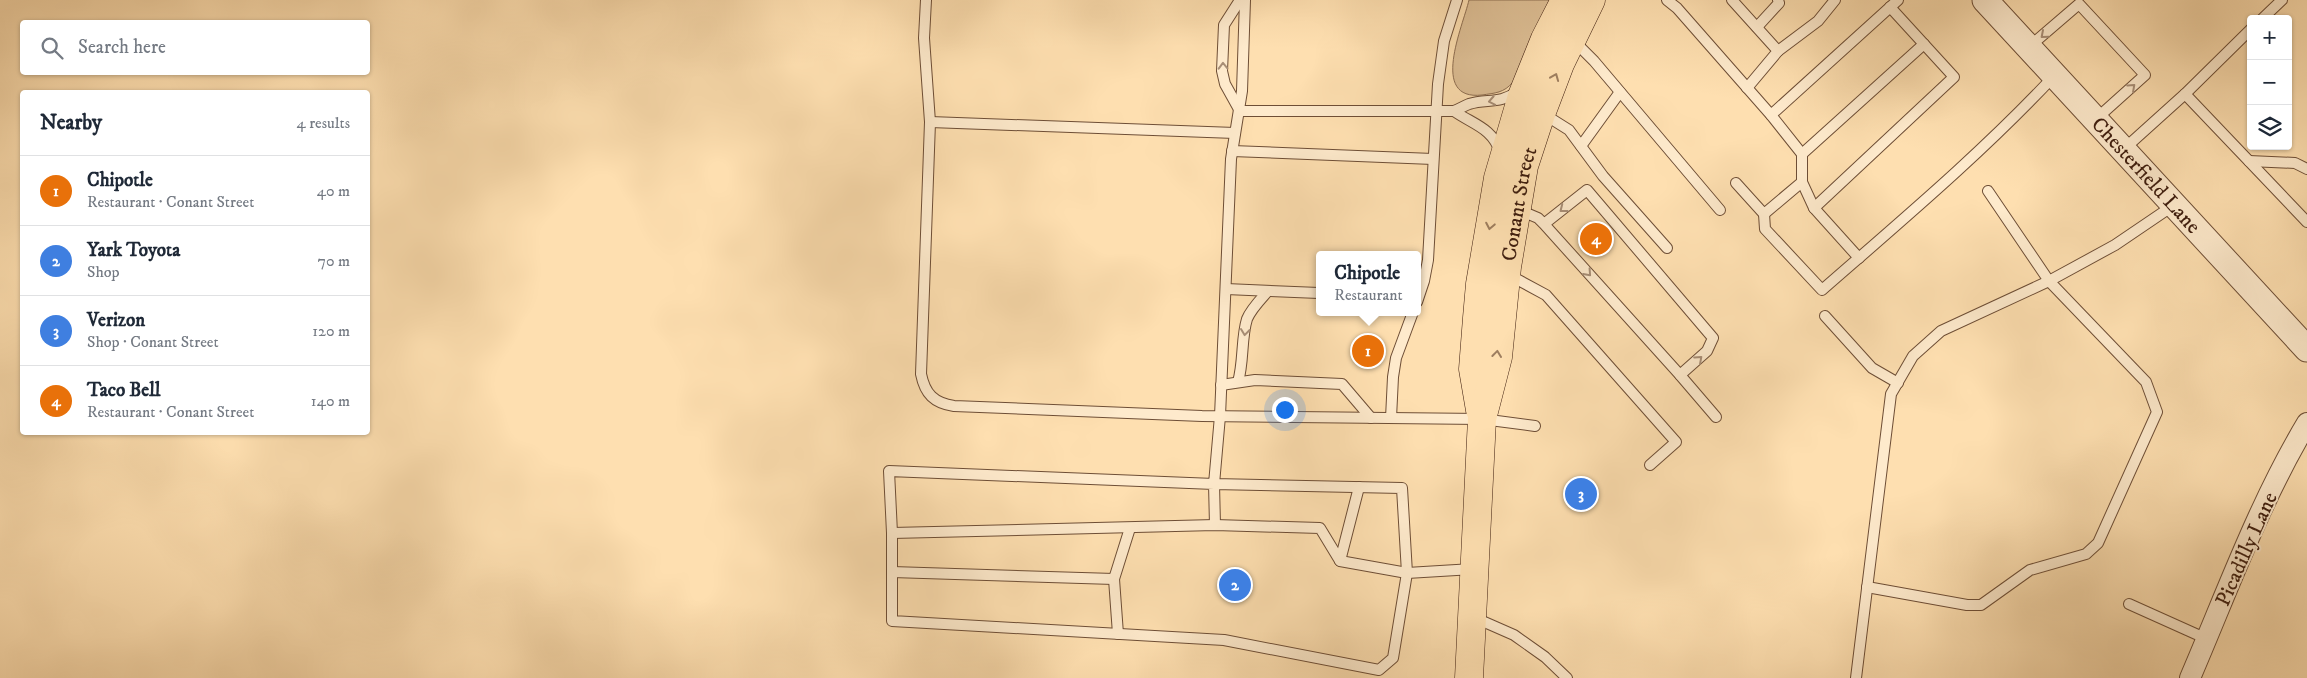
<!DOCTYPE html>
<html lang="en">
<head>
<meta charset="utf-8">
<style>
	body { margin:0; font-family:"IM FELL DW Pica",serif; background:#f6f6f7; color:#1f2937 }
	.controls { position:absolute; right:15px; top:15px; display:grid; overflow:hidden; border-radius:5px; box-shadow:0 1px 4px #0004 }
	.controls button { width:45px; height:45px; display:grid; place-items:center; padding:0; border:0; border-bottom:1px solid #e0e1e3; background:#fff; color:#1f2937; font:25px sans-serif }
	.you { position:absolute; left:1284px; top:409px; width:18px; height:18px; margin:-12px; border:4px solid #fff; border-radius:50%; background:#1a73e8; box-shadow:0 0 0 8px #1a73e833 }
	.badge { display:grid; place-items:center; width:32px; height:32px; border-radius:50%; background:#ea580c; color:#fff; font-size:16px; font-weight:700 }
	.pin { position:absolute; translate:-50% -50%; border:2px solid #fff; box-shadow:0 1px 5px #0006 }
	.popup { position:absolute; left:1316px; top:251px; width:105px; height:65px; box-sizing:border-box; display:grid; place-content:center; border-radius:5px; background:#fff; filter:drop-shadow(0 1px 4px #0005); font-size:16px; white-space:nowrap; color:#747a83 }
	.popup b { font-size:19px; color:#1f2937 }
	.popup::after { content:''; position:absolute; left:50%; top:100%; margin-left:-10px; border:10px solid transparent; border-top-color:#fff }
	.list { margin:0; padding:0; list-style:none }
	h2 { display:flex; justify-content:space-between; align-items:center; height:65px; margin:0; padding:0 20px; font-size:21px }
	h2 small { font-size:16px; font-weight:400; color:#747a83 }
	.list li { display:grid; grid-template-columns:32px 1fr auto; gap:15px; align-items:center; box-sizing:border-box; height:70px; padding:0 20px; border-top:1px solid #e0e1e3 }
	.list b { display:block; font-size:19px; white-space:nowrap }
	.list p { margin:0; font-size:16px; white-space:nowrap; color:#747a83 }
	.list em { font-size:16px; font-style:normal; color:#747a83 }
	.icon { flex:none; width:28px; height:28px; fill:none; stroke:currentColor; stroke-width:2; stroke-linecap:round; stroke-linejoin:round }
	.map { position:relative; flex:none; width:2307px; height:678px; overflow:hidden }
	.search { position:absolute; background:#fff; box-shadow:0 1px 4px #0004; left:20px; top:20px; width:350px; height:55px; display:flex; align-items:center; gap:12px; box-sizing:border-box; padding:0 18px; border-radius:5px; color:#747a83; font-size:19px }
	.panel { position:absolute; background:#fff; box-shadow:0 1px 4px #0004; left:20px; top:90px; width:350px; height:345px; border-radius:5px }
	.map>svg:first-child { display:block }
	.green { fill:#ddbe94; stroke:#8e6e51 }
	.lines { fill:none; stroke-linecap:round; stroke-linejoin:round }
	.service-casing { stroke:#6e4e36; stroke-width:12 }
	.minor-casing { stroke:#6e4e36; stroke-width:22 }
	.tertiary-casing { stroke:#6e4e36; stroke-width:27 }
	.primary-casing { stroke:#3e1d0e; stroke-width:29 }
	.service { stroke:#feeacc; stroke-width:10 }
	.minor { stroke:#feeacc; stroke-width:20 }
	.tertiary { stroke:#feeacc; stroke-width:25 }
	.primary { stroke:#fedfb0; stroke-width:28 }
	.oneway { stroke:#a88e76 }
	.oneway2 { stroke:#9e7e5f }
	.labels { text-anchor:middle; stroke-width:4; stroke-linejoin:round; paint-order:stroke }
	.street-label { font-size:21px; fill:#3e1d0e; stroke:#feeacc }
</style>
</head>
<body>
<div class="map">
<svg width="2307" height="678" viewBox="0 0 2307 678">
	<rect width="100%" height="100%" fill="#fedfb0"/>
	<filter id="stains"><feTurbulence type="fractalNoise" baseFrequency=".004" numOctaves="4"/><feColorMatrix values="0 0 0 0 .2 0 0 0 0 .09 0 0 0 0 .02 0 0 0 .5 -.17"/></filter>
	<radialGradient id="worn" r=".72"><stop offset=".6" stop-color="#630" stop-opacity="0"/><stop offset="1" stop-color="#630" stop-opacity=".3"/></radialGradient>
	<path class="green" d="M 1469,0 L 1553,0 C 1541,27 1531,59 1513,82 C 1504,93 1495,93 1482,95 C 1429,101 1463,26 1469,0 Z"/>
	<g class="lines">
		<g class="service-casing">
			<g id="service">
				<path d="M 926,0 L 924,38 L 930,122 L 921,374 C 925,394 934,403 954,406 L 1202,416 L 1482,419 L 1535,426"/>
				<path d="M 1240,0 L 1224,25 L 1222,71 L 1225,84 L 1240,111 L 1454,111 C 1459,109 1464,106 1469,104 C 1487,98 1499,105 1518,91"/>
				<path d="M 1667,0 L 1677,8 L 1771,115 L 1898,0"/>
				<path d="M 1732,0 L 1778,51 L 1747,88"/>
				<path d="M 2262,19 L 2282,0"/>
				<path d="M 1757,27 L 1779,3 L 1778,0"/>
				<path d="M 1574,41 L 1594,61 L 1720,210"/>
				<path d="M 2029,47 L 2079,4 L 2145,75 L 2096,119"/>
				<path d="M 1778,51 L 1818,21 L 1835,0"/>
				<path d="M 2185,94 L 2307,222"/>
				<path d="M 1454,111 C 1472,124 1493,128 1500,152"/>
				<path d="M 1542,113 L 1569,130 L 1603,176 L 1667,248"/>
				<path d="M 1771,115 L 1802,154 L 1802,182 L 1814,208 L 1859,258"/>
				<path d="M 930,122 L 1235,133"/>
				<path d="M 1581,146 L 1620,92"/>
				<path d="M 2124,149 L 2185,94 L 2251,29"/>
				<path d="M 1232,151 L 1433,159"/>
				<path d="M 1802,154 L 1924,44"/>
				<path d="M 2249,161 L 2295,163 L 2307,169"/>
				<path d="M 1736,183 L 1764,214 L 1802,182"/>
				<path d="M 1814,208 L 1954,77 L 1890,7"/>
				<path d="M 1519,210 L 1538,218 L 1544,224 L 1680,375 L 1707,351 L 1713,338 L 1587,190 L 1544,224"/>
				<path d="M 1764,214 L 1765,229 L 1822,290 C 1901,221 1982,153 2054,76"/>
				<path d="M 1509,275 L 1546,295 L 1676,442 L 1650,465"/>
				<path d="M 1226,289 L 1319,293"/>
				<path d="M 1417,302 L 1424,281 L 1428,260 L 1438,84 L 1444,41 L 1457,0"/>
				<path d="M 1825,316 L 1872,368 L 1898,383"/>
				<path d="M 1680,375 L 1716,417"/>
				<path d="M 1238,382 C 1244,361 1241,338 1247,319 C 1251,309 1261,299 1268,291"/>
				<path d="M 1221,385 L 1255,380 L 1342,384 L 1371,418"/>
				<path d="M 1391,418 L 1393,377 L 1396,358 L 1413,312"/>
				<path d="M 1215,525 L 1214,484 L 1402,488 L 1407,573 L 1393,658 L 1379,670 L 1224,640 L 892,621 L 892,533 L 889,471 L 1214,484 L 1220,416 L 1231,159 L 1242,91 L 1245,0"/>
				<path d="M 892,533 L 1215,525 L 1320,528 L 1340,561 L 1407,573 L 1473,569"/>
				<path d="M 1340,561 L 1359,487"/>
				<path d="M 892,572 L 1114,579 L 1130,528"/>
				<path d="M 1114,579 L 1118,634"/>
				<path d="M 1867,587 L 1967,605 L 1981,605 L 2030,570 L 2086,554 L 2098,543 L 2157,412 L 2146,382 L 2049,281 L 1988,191"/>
				<path d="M 2129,604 L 2207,639"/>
				<path d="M 1473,617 L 1514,635 L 1545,657 L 1567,678"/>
				<path d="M 1856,678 L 1891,394 L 1913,356 L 1941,331 L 2049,281 L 2115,245 L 2174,205"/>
			</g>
		</g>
		<g class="minor-casing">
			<path id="minor" d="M 2190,678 C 2227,592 2259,503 2307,423"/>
		</g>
		<g class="tertiary-casing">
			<g id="tertiary">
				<path id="s1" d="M 1985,0 L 2307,349"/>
			</g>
		</g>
		<g class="primary-casing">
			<g id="primary">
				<path d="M 1480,410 L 1473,369 L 1477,318 L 1480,284 L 1498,178 L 1522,96 L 1545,39 L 1565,0"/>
				<path id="s2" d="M 1469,678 L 1482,419 L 1498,357 L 1507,267 L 1524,166 L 1541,114 L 1560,64 L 1591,0"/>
			</g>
		</g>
		<use href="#service" class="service"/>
		<use href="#minor" class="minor"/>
		<use href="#tertiary" class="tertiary"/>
		<use href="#primary" class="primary"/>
	</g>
	<defs><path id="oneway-chevron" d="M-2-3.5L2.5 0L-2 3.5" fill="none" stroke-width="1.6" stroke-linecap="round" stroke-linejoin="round" transform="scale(1.25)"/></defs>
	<g class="oneway">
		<use href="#oneway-chevron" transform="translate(2044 35) rotate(139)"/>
		<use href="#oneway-chevron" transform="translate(1223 66) rotate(-91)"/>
		<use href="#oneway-chevron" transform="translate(2132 87) rotate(-42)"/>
		<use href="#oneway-chevron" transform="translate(1492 101) rotate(169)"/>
		<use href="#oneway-chevron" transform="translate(1563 209) rotate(142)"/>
		<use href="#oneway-chevron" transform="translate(1588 273) rotate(48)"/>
		<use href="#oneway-chevron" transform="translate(1245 332) rotate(97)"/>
		<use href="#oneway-chevron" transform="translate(1699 359) rotate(-42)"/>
	</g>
	<g class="oneway2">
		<use href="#oneway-chevron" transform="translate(1555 77) rotate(-68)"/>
		<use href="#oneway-chevron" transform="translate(1490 226) rotate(101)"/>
		<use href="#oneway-chevron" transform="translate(1497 354) rotate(-83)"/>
	</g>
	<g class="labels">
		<g class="street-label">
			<text dy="7" stroke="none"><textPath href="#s1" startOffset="238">Chesterfield Lane</textPath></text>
			<text dy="7" stroke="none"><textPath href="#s2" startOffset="478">Conant Street</textPath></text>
			<text transform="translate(2246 549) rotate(-66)" y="7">Picadilly Lane</text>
		</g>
	</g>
	<rect width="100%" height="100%" filter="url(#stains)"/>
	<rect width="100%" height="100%" fill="url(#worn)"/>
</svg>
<div class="controls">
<button>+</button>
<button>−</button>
<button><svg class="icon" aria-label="layers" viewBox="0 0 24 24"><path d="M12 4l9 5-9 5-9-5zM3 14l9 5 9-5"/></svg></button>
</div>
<div class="you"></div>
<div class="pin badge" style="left:1368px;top:351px;background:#e8710a">1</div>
<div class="popup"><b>Chipotle</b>Restaurant</div>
<div class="pin badge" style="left:1235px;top:585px;background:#3f7fe0">2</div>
<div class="pin badge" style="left:1581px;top:494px;background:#3f7fe0">3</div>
<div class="pin badge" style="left:1596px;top:239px;background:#e8710a">4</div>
<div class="search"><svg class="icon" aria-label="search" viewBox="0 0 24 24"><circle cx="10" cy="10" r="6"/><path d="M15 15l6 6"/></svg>Search here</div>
<section class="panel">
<h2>Nearby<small>4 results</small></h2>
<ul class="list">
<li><span class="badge" style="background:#e8710a">1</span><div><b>Chipotle</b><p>Restaurant · Conant Street</p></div><em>40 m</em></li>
<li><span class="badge" style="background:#3f7fe0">2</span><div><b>Yark Toyota</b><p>Shop</p></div><em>70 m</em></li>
<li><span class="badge" style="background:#3f7fe0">3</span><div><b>Verizon</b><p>Shop · Conant Street</p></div><em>120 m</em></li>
<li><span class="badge" style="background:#e8710a">4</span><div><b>Taco Bell</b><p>Restaurant · Conant Street</p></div><em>140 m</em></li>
</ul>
</section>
</div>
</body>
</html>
